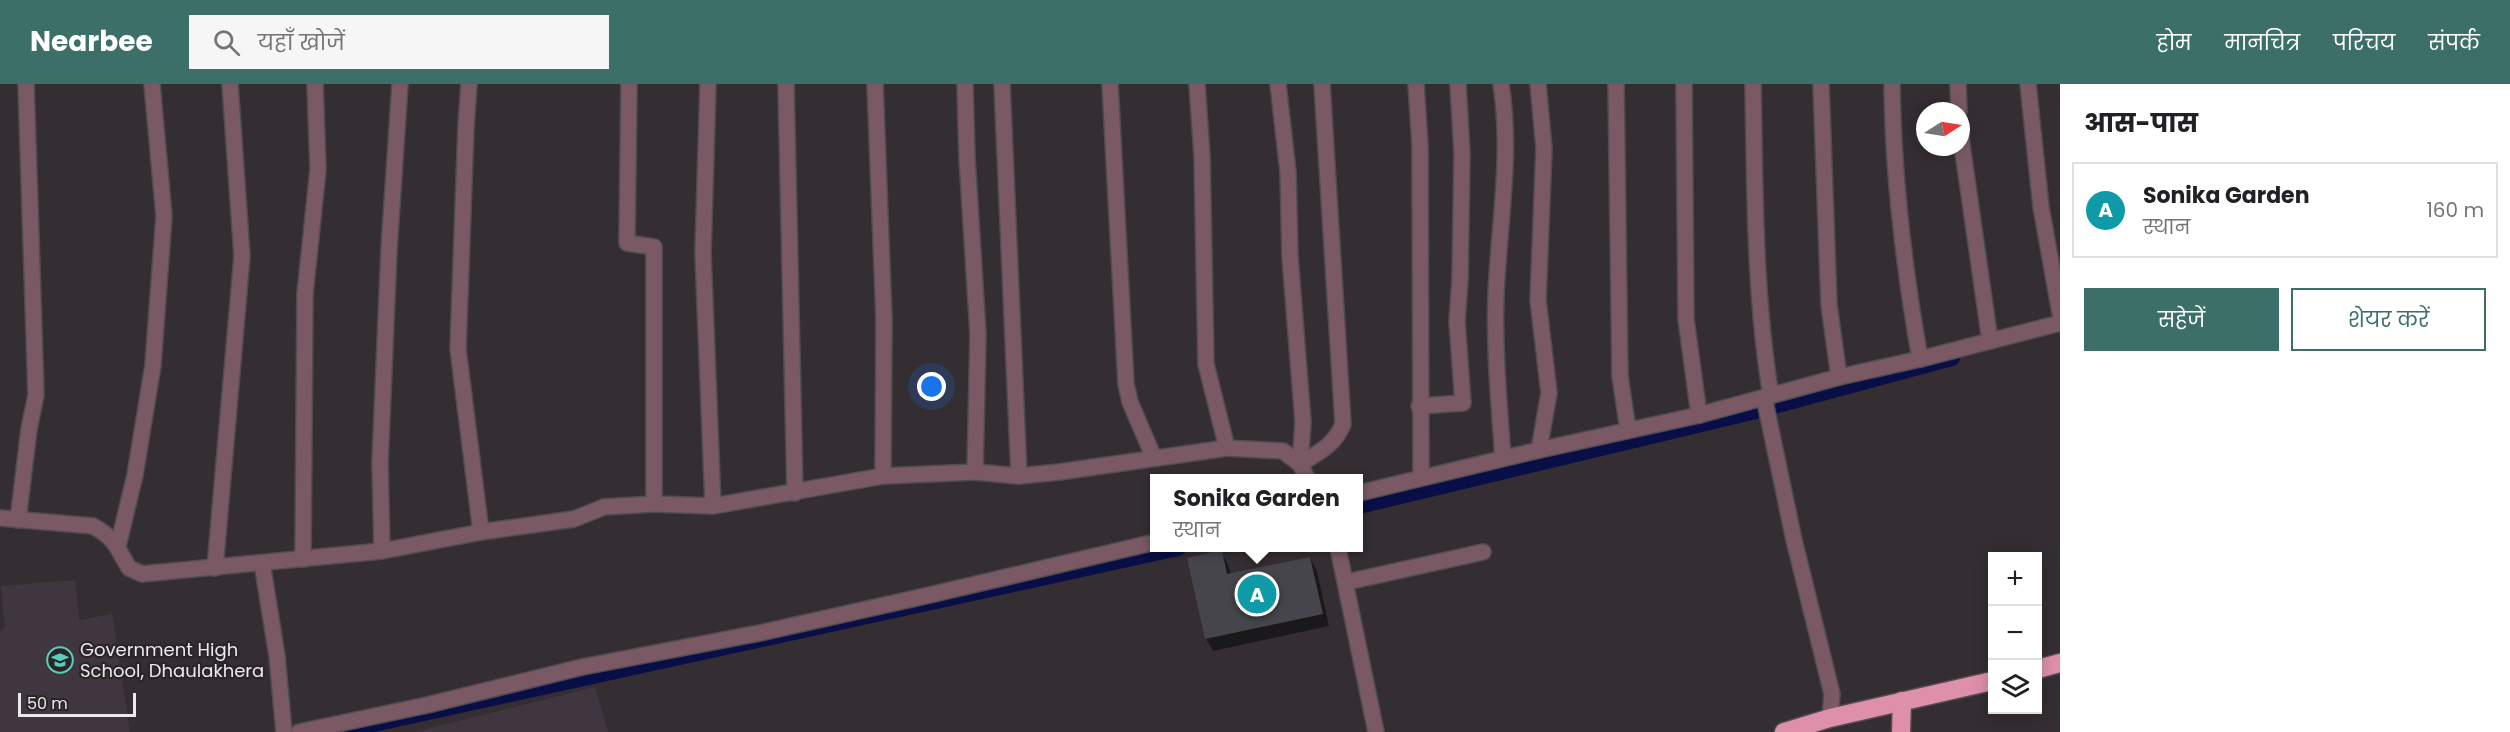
<!DOCTYPE html>
<html lang="hi">
<head>
<meta charset="utf-8">
<style>
	body { margin:0; font-family:Poppins,"Noto Sans Devanagari",sans-serif; background:#f6f6f6; color:#202124 }
	.controls { position:absolute; right:18px; bottom:18px; display:grid; overflow:hidden; border-radius:0px; box-shadow:0 3px 15px #0003 }
	.controls button { width:54px; height:54px; display:grid; place-items:center; padding:0; border:0; border-bottom:2px solid #e0e0e0; background:#fff; color:#202124; font:30px sans-serif }
	.compass { position:absolute; left:1916px; top:18px; width:54px; height:54px; border-radius:50%; background:#fff; box-shadow:0 3px 15px #0003; rotate:78deg }
	.scale { position:absolute; left:18px; bottom:15px; width:118px; box-sizing:border-box; padding-left:6px; border:3px solid #ece9ec; border-top:0; font-size:16px; line-height:21px; white-space:nowrap; color:#ece9ec; -webkit-text-stroke:4px #2a2529; paint-order:stroke }
	.you { position:absolute; left:932px; top:303px; width:21px; height:21px; margin:-15px; border:4px solid #fff; border-radius:50%; background:#1a73e8; box-shadow:0 0 0 9px #1a73e833 }
	.badge { display:grid; place-items:center; width:39px; height:39px; border-radius:50%; background:#3b6f68; color:#fff; font-size:20px; font-weight:700 }
	.pin { position:absolute; translate:-50% -50%; border:3px solid #fff; box-shadow:0 2px 6px #0006 }
	.popup { position:absolute; left:1150px; top:390px; width:213px; height:78px; box-sizing:border-box; display:grid; place-content:center; border-radius:0px; background:#fff; filter:drop-shadow(0 2px 4px #0005); font-size:20px; white-space:nowrap; color:#757577 }
	.popup b { font-size:22px; color:#202124 }
	.popup::after { content:''; position:absolute; left:50%; top:100%; margin-left:-12px; border:12px solid transparent; border-top-color:#fff }
	.list { margin:0; padding:0; list-style:none }
	h2 { display:flex; justify-content:space-between; align-items:center; height:78px; margin:0; padding:0 24px; font-size:26px }
	h2 small { font-size:20px; font-weight:400; color:#757577 }
	.list li { display:grid; grid-template-columns:39px 1fr auto; gap:18px; align-items:center; box-sizing:border-box; height:96px; margin:0 12px 12px; padding:0 12px; border:2px solid #e0e0e0; border-radius:0px }
	.list b { display:block; font-size:22px; white-space:nowrap }
	.list p { margin:0; font-size:20px; white-space:nowrap; color:#757577 }
	.list em { font-size:20px; font-style:normal; color:#757577 }
	.actions { display:flex; gap:12px; padding:18px 24px }
	.actions a { flex:1; padding:14px 0; border:2px solid #3b6f68; border-radius:0px; text-align:center; font-size:21px; color:#3b6f68 }
	.actions .main { background:#3b6f68; color:#fff }
	.icon { flex:none; width:33px; height:33px; fill:none; stroke:currentColor; stroke-width:2; stroke-linecap:round; stroke-linejoin:round }
	.map { position:relative; flex:none; width:2060px; height:648px; overflow:hidden }
	header { display:flex; align-items:center; gap:36px; box-sizing:border-box; height:84px; padding:0 30px; background:#3b6f68; color:#fff }
	header strong { font-size:28px }
	nav { display:flex; gap:33px; margin-inline-start:auto; font-size:21px }
	.search { width:420px; height:54px; background:#f6f6f6; display:flex; align-items:center; gap:15px; box-sizing:border-box; padding:0 21px; border-radius:0px; color:#757577; font-size:22px }
	main { display:flex }
	aside { flex:1; background:#fff }
	.map>svg:first-child { display:block }
	.built { fill:#40363f }
	.shadow { fill:#0007 }
	.lines { fill:none; stroke-linecap:round; stroke-linejoin:round }
	.canal { stroke:#090f46; stroke-width:16 }
	.building { fill:#46454b }
	.street-casing { stroke:#514c51; stroke-width:18 }
	.highway-casing { stroke:#514c51; stroke-width:21 }
	.street { stroke:#7a5964; stroke-width:15 }
	.highway { stroke:#de8faa; stroke-width:18 }
	.labels { text-anchor:middle; stroke-width:4.5; stroke-linejoin:round; paint-order:stroke }
	.poi-label { font-size:18px; fill:#ece9ec; stroke:#2a2529; text-anchor:start }
</style>
</head>
<body>
<header>
<strong>Nearbee</strong>
<div class="search"><svg class="icon" aria-label="search" viewBox="0 0 24 24"><circle cx="10" cy="10" r="6"/><path d="M15 15l6 6"/></svg>यहाँ खोजें</div>
<nav><a>होम</a><a>मानचित्र</a><a>परिचय</a><a>संपर्क</a></nav>
</header>
<main>
<div class="map">
<svg width="2060" height="648" viewBox="0 0 2060 648">
	<rect width="100%" height="100%" fill="#342e33"/>
	<g class="built">
		<path d="M 75,496 L 79,536 L 112,530 L 130,648 L 0,648 L 0,548 L 5,542 L 1,502 Z"/>
		<path d="M 595,603 L 608,648 L 414,648 Z"/>
	</g>
	<path class="shadow" d="M 1221,468 L 1228,480 L 1231,491 L 1310,474 L 1317,487 L 1329,542 L 1213,567 L 1206,555 Z"/>
	<g class="lines">
		<g class="canal">
			<path d="M 1359,422 L 1756,327 L 1952,274"/>
			<path d="M 337,648 L 1178,464"/>
		</g>
	</g>
	<path class="building" d="M 1222,466 L 1227,490 L 1310,473 L 1323,530 L 1205,555 L 1187,474 Z"/>
	<g class="lines">
		<g class="street-casing">
			<g id="street">
				<path d="M 469,0 L 466,42 L 458,265 L 481,448"/>
				<path d="M 629,0 L 627,159 L 654,163 L 654,420"/>
				<path d="M 708,0 L 703,169 L 713,422"/>
				<path d="M 786,0 L 795,409"/>
				<path d="M 875,0 L 884,236 L 883,392"/>
				<path d="M 965,0 L 967,74 L 978,250 L 975,388"/>
				<path d="M 1002,0 L 1019,392"/>
				<path d="M 1110,0 L 1126,300 L 1130,318 L 1154,374"/>
				<path d="M 1197,0 L 1202,72 L 1206,280 L 1227,364"/>
				<path d="M 1278,0 L 1288,88 L 1290,173 L 1303,338 L 1300,380"/>
				<path d="M 1416,0 L 1420,61 L 1421,393"/>
				<path d="M 1501,0 C 1512,71 1499,139 1496,210 C 1494,265 1499,319 1503,374"/>
				<path d="M 1538,0 L 1544,64 L 1538,216 L 1549,309 L 1539,366"/>
				<path d="M 1616,0 L 1620,292 L 1628,346"/>
				<path d="M 1684,0 L 1686,235 L 1699,331"/>
				<path d="M 1753,0 C 1755,104 1754,209 1771,312"/>
				<path d="M 1821,0 L 1829,221 L 1839,293"/>
				<path d="M 1892,0 C 1893,92 1904,184 1920,275"/>
				<path d="M 1958,0 L 1959,27"/>
				<path d="M 2028,0 L 2041,123 L 2060,229"/>
				<path d="M 1961,54 L 1990,257"/>
				<path d="M 1764,313 L 1794,456 L 1832,610 L 1830,634"/>
				<path d="M 1419,322 L 1463,319 L 1457,237 L 1460,196 L 1462,69 L 1458,0"/>
				<path d="M 1300,380 C 1319,368 1335,361 1343,340 L 1322,0"/>
				<path d="M 1359,409 L 1539,366 L 1699,331 L 1839,293 L 1920,275 L 2060,239"/>
				<path d="M 0,434 L 93,442 C 115,454 117,464 129,484 L 142,490 L 382,467 L 481,448 L 574,435 L 604,423 L 654,420 L 713,422 L 883,392 L 975,388 L 1019,392 L 1059,388 L 1227,364 L 1283,367 L 1300,380 L 1307,394"/>
				<path d="M 18,436 L 29,345 L 36,311 L 26,0"/>
				<path d="M 118,462 L 135,391 L 153,281 L 164,132 L 152,0"/>
				<path d="M 1338,464 L 1376,648"/>
				<path d="M 382,467 L 380,379 L 389,165 L 400,0"/>
				<path d="M 303,475 L 305,210 L 318,85 L 315,0"/>
				<path d="M 262,479 L 277,572 L 284,648"/>
				<path d="M 215,484 L 242,172 L 230,0"/>
				<path d="M 1347,498 L 1483,468"/>
				<path d="M 299,648 L 427,621 L 582,583 L 764,548 L 925,512 L 1155,458"/>
			</g>
		</g>
		<g class="highway-casing">
			<g id="highway">
				<path d="M 2038,585 L 2060,579"/>
				<path d="M 1784,648 L 1830,634 L 1992,597"/>
				<path d="M 1901,648 L 1902,617"/>
			</g>
		</g>
		<use href="#street" class="street"/>
		<use href="#highway" class="highway"/>
	</g>
	<defs>
		<g id="school-ring" transform="scale(1.35)"><circle r="9.5" fill="#2a2529" stroke="#5bcebb" stroke-width="1.5"/><path d="M0-5L7-2L0 1L-7-2ZM-4 1L0 2.5L4 1V4Q0 6-4 4Z" fill="#5bcebb"/></g>
	</defs>
	<g fill-rule="evenodd">
		<use href="#school-ring" x="60" y="576"/>
	</g>
	<g class="labels">
		<g class="poi-label">
			<text x="80" y="572">Government High<tspan x="80" dy="21">School, Dhaulakhera</tspan></text>
		</g>
	</g>
</svg>
<div class="controls">
<button>+</button>
<button>−</button>
<button><svg class="icon" aria-label="layers" viewBox="0 0 24 24"><path d="M12 4l9 5-9 5-9-5zM3 14l9 5 9-5"/></svg></button>
</div>
<svg class="compass" viewBox="-18 -18 36 36"><path d="M0-13l5 13h-10z" fill="#e53935"/><path d="M0 13l5-13h-10z" fill="#757577"/></svg>
<div class="scale">50 m</div>
<div class="you"></div>
<div class="pin badge" style="left:1257px;top:510px;background:#0f9aa8">A</div>
<div class="popup"><b>Sonika Garden</b>स्थान</div>
</div>
<aside>
<h2>आस-पास<small></small></h2>
<ul class="list">
<li><span class="badge" style="background:#0f9aa8">A</span><div><b>Sonika Garden</b><p>स्थान</p></div><em>160 m</em></li>
</ul>
<div class="actions"><a class="main">सहेजें</a><a>शेयर करें</a></div>
</aside>
</main>
</body>
</html>
